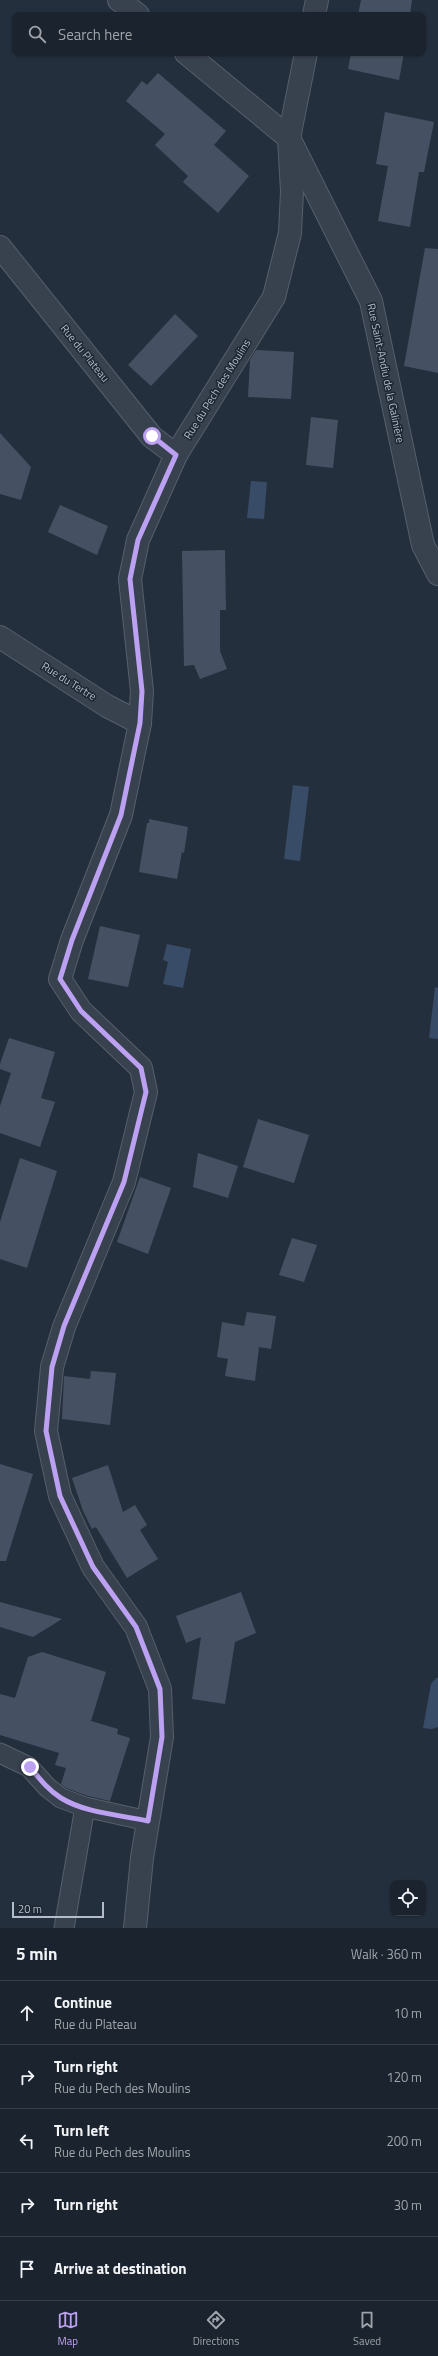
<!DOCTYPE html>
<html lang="en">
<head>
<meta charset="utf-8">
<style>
	body { margin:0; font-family:"Titillium Web",sans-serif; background:#242b36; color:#f1f3f6 }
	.controls { position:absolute; right:12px; bottom:12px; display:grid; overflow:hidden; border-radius:8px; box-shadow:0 1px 3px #0004 }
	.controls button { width:36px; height:36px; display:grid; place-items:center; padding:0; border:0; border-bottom:1px solid #39404a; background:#1b232e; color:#f1f3f6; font:20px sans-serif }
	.scale { position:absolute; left:12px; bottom:10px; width:92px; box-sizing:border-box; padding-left:4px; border:2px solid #b4bcc9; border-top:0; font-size:11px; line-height:14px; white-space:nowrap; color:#b4bcc9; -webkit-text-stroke:3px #1d2633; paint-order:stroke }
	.stop { position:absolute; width:12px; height:12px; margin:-9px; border:3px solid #bca0f2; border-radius:50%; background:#fff }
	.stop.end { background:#bca0f2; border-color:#fff; box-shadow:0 1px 4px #0008 }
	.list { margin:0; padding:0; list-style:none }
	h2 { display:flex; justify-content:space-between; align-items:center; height:52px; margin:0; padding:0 16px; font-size:17px }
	h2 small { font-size:13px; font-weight:400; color:#a0a4aa }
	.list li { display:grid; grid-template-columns:26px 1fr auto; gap:12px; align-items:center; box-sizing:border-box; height:64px; padding:0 16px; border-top:1px solid #39404a }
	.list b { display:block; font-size:15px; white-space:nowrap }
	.list p { margin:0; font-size:13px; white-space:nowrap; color:#a0a4aa }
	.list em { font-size:13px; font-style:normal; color:#a0a4aa }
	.icon { flex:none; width:22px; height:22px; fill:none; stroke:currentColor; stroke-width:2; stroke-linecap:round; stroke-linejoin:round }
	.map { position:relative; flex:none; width:438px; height:1928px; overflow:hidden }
	.search { position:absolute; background:#1b232e; box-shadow:0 1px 3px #0004; left:12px; right:12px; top:12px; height:44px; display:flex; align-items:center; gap:10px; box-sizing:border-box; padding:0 14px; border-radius:8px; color:#a0a4aa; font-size:15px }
	.sheet { height:372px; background:#1b232e }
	nav { display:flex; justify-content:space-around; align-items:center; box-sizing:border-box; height:56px; border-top:1px solid #39404a; background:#1b232e; font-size:11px; color:#a0a4aa }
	nav a { display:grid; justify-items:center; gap:2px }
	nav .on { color:#bca0f2 }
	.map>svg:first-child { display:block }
	.water { fill:#394c67 }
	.building { fill:#455162 }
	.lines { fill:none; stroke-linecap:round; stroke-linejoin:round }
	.lane-casing { stroke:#565f6c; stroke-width:21 }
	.street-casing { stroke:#565f6c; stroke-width:24 }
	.lane { stroke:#38414e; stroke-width:19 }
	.street { stroke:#38414e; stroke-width:22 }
	.route { stroke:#bca0f2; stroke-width:5 }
	.labels { text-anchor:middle; stroke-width:3; stroke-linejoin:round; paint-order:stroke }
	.street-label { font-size:11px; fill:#b4bcc9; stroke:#1d2633 }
</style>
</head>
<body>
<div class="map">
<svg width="438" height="1928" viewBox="0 0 438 1928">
	<rect width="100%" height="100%" fill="#242f3e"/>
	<g class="water">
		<path d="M 251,481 L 267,482 L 264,519 L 247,518 Z"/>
		<path d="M 293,785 L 309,787 L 300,861 L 284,859 Z"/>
		<path d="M 167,944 L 191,949 L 183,988 L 163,984 L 168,962 L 163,960 Z"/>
		<path d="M 435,987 L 438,988 L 438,1039 L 429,1038 Z"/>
		<path d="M 436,1678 L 438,1678 L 438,1727 L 432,1729 L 423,1728 L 431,1684 Z"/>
	</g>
	<g class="building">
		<path d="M 361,0 L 412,0 L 410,15 L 358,15 Z"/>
		<path d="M 351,53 L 404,53 L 399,80 L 348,69 Z"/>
		<path d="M 158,73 L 226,131 L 214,145 L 249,176 L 218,213 L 183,182 L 188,176 L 155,145 L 165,134 L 126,101 L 142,81 L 147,85 Z"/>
		<path d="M 385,112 L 434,122 L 424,172 L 419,172 L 410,227 L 378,221 L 388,166 L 376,164 Z"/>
		<path d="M 425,248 L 438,249 L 438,373 L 404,366 Z"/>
		<path d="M 175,314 L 198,336 L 151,386 L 128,365 Z"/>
		<path d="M 256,350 L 294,352 L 291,399 L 248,397 L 250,360 Z"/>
		<path d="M 311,417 L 338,420 L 333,468 L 306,465 Z"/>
		<path d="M 0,433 L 31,467 L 21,500 L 0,494 Z"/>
		<path d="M 60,505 L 108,526 L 97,555 L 48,532 Z"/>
		<path d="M 225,550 L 226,610 L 220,610 L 220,651 L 227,669 L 200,679 L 194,665 L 184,666 L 182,551 Z"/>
		<path d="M 149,819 L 188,827 L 184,853 L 182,852 L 177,879 L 139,872 L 147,823 L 149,823 Z"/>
		<path d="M 100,926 L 140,935 L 128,987 L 88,979 Z"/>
		<path d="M 9,1038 L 55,1052 L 41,1098 L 55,1102 L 40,1147 L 0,1133 L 0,1106 L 11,1073 L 0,1069 L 0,1064 Z"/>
		<path d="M 258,1119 L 309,1135 L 294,1183 L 243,1167 Z"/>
		<path d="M 198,1153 L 238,1166 L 228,1198 L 193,1187 Z"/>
		<path d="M 20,1158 L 57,1171 L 27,1268 L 0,1259 L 0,1222 Z"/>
		<path d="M 140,1177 L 171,1188 L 148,1254 L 117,1242 Z"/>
		<path d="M 292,1238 L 317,1245 L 304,1282 L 279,1275 Z"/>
		<path d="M 247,1312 L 276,1316 L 271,1349 L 259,1347 L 255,1381 L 225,1376 L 228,1359 L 217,1357 L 222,1322 L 244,1326 Z"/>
		<path d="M 91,1371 L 116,1373 L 110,1425 L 62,1419 L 64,1376 L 90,1379 Z"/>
		<path d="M 0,1464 L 33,1474 L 6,1561 L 0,1561 Z"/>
		<path d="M 108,1465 L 123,1512 L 135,1505 L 147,1525 L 140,1530 L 158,1559 L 127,1578 L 96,1527 L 92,1529 L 83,1511 L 72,1478 Z"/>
		<path d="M 241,1592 L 256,1633 L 235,1642 L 225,1704 L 192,1699 L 201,1637 L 186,1643 L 176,1616 Z"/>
		<path d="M 0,1602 L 62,1619 L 33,1637 L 0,1627 Z"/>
		<path d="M 42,1652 L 106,1672 L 91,1721 L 118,1729 L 117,1734 L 130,1738 L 110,1801 L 88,1796 L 66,1788 L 61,1784 L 66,1768 L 55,1765 L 59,1753 L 0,1735 L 0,1694 L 15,1698 L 28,1657 Z"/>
	</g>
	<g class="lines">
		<g class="lane-casing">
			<g id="lane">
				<path d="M 0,1753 L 29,1767 L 47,1787 L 61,1798 L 85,1807 L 148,1821"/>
				<path d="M 64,1928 L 85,1807"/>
			</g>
		</g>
		<g class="street-casing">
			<g id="street">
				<path d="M 119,0 L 138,15"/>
				<path d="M 314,15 L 317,0"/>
				<path d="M 186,53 L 289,138 L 371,301 L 423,545 L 438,574"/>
				<path d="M 0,247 L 152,437 L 176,455"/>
				<path d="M 0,637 L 107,706 L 140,723"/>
				<path d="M 135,1928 L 142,1858 L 162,1737 L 160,1689 L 136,1627 L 93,1567 L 60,1496 L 46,1431 L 52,1367 L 64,1327 L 124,1182 L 146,1092 L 141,1068 L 81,1011 L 60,979 L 72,940 L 121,815 L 140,723 L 142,691 L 130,579 L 138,540 L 176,455 L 274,297 L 290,233 L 292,191 L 289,138 L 306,53"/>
			</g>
		</g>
		<use href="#lane" class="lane"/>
		<use href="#street" class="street"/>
	</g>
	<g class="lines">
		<path class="route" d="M 30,1767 C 39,1778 48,1790 61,1798 C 85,1813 120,1815 148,1821 L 162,1737 L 160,1689 L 136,1627 L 93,1567 L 60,1496 L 46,1431 L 52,1367 L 64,1326 L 124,1182 L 146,1092 L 141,1068 L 81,1011 L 60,979 L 72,940 L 121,815 L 140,723 L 142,691 L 130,579 L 138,540 L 176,455 L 152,436"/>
	</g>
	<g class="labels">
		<g class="street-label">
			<text transform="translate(85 353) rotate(51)" y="4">Rue du Plateau</text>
			<text transform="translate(386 373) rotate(78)" y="4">Rue Saint-Andiu de la Galinière</text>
			<text transform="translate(217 389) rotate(-58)" y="4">Rue du Pech des Moulins</text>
			<text transform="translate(69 681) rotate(32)" y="4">Rue du Tertre</text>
		</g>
	</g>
</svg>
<div class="controls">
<button><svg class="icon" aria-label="locate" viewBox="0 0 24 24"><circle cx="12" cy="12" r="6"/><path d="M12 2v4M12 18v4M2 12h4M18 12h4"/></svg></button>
</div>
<div class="scale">20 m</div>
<div class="stop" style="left:152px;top:436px"></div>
<div class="stop end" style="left:30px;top:1767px"></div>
<div class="search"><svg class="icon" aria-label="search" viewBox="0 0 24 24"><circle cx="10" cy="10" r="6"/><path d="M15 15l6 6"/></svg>Search here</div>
</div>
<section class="sheet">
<h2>5 min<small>Walk · 360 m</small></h2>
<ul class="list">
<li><svg class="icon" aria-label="ahead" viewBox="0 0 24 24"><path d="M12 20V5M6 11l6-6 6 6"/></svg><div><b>Continue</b><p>Rue du Plateau</p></div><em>10 m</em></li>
<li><svg class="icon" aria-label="right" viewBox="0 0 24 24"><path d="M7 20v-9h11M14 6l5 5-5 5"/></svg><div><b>Turn right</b><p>Rue du Pech des Moulins</p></div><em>120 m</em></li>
<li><svg class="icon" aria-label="left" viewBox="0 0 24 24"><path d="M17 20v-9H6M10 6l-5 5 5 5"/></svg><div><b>Turn left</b><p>Rue du Pech des Moulins</p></div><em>200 m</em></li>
<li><svg class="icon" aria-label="right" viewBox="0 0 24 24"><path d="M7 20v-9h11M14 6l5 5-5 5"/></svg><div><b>Turn right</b></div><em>30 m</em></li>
<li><svg class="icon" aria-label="arrive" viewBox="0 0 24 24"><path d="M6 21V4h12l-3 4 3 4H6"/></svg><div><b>Arrive at destination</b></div></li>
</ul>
</section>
<nav>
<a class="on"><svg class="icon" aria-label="map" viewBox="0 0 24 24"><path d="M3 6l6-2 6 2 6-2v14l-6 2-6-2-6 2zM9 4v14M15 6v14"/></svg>Map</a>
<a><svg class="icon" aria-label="directions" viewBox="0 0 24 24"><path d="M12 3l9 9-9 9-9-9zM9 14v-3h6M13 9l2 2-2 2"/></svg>Directions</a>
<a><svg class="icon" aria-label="saved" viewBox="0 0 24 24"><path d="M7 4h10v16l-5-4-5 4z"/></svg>Saved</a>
</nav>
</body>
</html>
